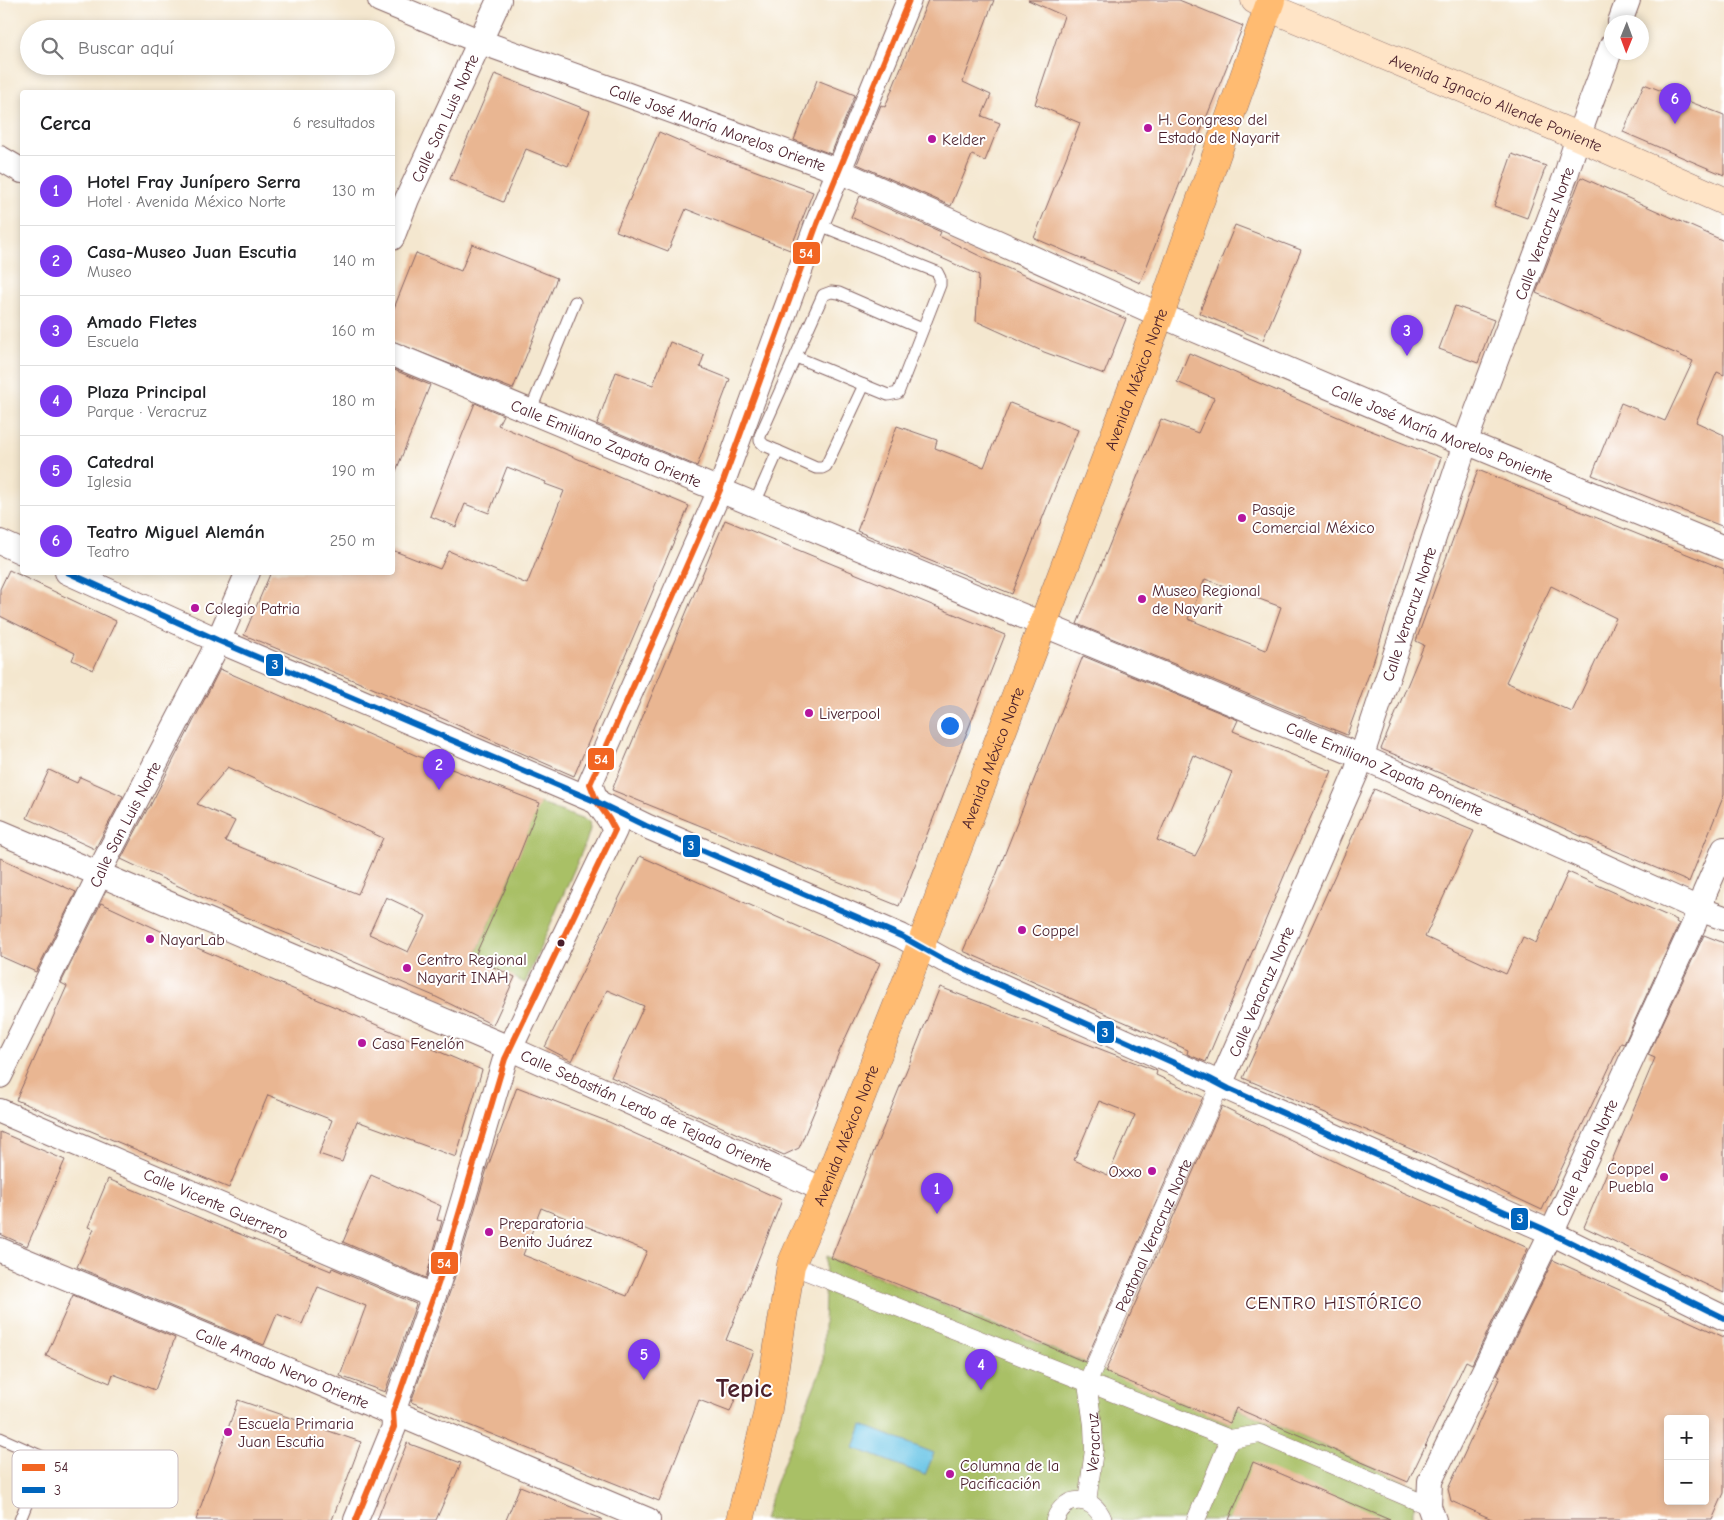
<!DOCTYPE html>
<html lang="es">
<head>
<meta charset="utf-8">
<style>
	body { margin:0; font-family:"Comic Neue",sans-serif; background:#f6f6f6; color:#202124 }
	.controls { position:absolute; right:15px; bottom:15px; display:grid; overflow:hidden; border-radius:5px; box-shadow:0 2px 8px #0003 }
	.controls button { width:45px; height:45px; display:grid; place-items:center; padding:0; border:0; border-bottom:1px solid #e0e0e0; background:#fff; color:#202124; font:25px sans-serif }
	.compass { position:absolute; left:1604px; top:15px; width:45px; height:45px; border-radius:50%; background:#fff; box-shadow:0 2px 8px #0003; rotate:181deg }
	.you { position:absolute; left:949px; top:725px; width:18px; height:18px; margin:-12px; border:4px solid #fff; border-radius:50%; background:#1a73e8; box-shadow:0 0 0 8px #1a73e833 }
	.badge { display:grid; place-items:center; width:32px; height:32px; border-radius:50%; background:#7c3aed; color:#fff; font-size:16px; font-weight:700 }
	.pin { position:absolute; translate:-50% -41px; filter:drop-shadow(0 1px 2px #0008) }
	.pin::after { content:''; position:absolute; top:26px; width:18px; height:15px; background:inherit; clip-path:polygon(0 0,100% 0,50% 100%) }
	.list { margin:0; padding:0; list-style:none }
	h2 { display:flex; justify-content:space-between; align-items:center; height:65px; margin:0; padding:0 20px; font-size:21px }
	h2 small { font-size:16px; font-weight:400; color:#757577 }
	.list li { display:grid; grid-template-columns:32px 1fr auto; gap:15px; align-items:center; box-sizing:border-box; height:70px; padding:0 20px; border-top:1px solid #e0e0e0 }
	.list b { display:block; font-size:19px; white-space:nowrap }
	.list p { margin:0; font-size:16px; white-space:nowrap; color:#757577 }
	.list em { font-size:16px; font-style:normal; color:#757577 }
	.icon { flex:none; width:28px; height:28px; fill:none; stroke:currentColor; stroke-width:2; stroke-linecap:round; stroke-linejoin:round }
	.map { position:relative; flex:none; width:1724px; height:1520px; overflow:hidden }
	.search { position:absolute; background:#fff; box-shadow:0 2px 8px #0003; left:20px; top:20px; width:375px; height:55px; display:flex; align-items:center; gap:12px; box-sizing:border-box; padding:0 18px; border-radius:28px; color:#757577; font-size:19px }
	.panel { position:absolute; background:#fff; box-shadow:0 2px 8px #0003; left:20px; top:90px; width:375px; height:485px; border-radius:5px }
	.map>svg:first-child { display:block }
	.green { fill:#a9c066; stroke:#7a7048 }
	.water { fill:#68c4e6; stroke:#597288 }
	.building { fill:#e9b692; fill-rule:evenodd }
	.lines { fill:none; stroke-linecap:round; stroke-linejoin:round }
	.service-casing { stroke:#866564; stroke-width:13 }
	.pedestrian-casing { stroke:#866564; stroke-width:19 }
	.minor-casing { stroke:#866564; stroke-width:26 }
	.secondary-casing { stroke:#866564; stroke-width:29 }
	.primary-casing { stroke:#866564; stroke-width:29 }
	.service { stroke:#fff; stroke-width:11 }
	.pedestrian { stroke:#fff; stroke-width:18 }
	.minor { stroke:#fff; stroke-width:24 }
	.secondary { stroke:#ffe4c6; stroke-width:28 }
	.primary { stroke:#ffbb71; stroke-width:28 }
	.bus-1-casing { stroke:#fff; stroke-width:10 }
	.bus-2-casing { stroke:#fff; stroke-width:10 }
	.bus-1 { stroke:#f26522; stroke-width:6 }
	.bus-2 { stroke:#0065bd; stroke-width:6 }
	.poi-dot { fill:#b5179e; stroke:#fff; stroke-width:2 }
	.bus-dot { fill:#4a1f2b; stroke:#fff; stroke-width:2 }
	.labels { text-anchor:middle; stroke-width:4; stroke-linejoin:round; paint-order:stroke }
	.street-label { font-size:16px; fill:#4a1f2b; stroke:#fff }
	.poi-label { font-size:16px; fill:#4a1f2b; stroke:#fff; text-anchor:start }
	.neighbourhood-label { font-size:18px; letter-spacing:1px; fill:#4a1f2b; stroke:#fff }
	.town-label { font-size:26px; font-weight:bold; fill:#4a1f2b; stroke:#fff }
	.key { fill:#fff; stroke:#c9bcbf; stroke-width:1 }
	.key-label { font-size:14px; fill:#4a1f2b }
	.line-badge { stroke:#fff; stroke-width:2 }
	.badge-label { font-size:14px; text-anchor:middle; font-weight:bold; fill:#fff }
</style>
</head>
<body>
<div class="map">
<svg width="1724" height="1520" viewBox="0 0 1724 1520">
	<rect width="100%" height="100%" fill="#fff"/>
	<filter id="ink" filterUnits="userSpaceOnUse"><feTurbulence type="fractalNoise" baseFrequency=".02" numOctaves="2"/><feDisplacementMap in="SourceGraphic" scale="10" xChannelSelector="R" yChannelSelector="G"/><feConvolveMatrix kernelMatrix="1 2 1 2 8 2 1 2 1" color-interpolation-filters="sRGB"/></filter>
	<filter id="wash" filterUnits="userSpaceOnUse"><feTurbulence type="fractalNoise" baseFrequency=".0096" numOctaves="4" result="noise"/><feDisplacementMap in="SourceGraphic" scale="20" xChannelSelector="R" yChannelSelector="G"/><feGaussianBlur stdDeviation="1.12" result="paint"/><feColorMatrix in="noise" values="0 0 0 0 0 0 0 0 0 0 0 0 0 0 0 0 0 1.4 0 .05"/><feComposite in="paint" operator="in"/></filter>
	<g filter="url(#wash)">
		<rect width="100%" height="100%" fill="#f4e7cf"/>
		<g class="green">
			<path d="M 539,803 L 589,822 L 590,829 L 586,842 L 525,983 L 474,958 L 507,885 Z"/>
			<path d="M 826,1256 C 961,1310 1095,1367 1229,1423 L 1236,1408 L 1421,1488 L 1413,1510 L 1413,1520 L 764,1520 L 774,1487 L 823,1364 Z"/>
		</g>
		<path class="water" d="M 862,1425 L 934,1453 L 925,1475 L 854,1448 Z"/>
		<g id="blocks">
			<g class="building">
				<path d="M 928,0 L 994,0 L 963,82 L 991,95 L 982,116 L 1000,123 L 985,161 L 972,155 L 951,206 L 857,164 L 881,105 L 885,107 Z"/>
				<path d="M 1028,0 L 1179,0 L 1243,26 L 1140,283 L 1034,238 L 1080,123 L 1035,104 L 1064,16 Z"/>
				<path d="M 495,74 L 590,111 L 568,166 L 526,149 L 503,202 L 450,179 Z"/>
				<path d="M 817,80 L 855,95 L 831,154 L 794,140 Z"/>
				<path d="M 1644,84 L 1724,115 L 1724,175 L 1623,132 Z"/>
				<path d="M 659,132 L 710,154 L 813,192 L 790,250 L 686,209 L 668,251 L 616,231 Z"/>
				<path d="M 1512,154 L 1546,166 L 1527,218 L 1494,206 Z"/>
				<path d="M 1581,177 L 1724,241 L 1724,375 L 1717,372 L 1696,422 L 1724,435 L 1724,527 L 1592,475 L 1621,403 L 1665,421 L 1693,361 L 1536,293 Z"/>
				<path d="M 860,196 L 941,232 L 939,236 L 986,259 L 1126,319 L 1104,374 L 1044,352 L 976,321 L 979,275 L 851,217 Z"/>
				<path d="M 1235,225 L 1301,250 L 1263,340 L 1199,313 Z"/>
				<path d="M 472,244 L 557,278 L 513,389 L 392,341 L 392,313 L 416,253 L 461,271 Z"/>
				<path d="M 1455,306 L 1494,320 L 1478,363 L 1439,349 Z"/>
				<path d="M 670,342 L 704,355 L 700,367 L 730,379 L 697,466 L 597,424 L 616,372 L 653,385 Z"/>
				<path d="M 1189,353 L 1359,426 L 1441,458 L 1426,498 L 1374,660 L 1347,735 L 1077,624 L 1161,419 L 1198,433 L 1214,398 L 1177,382 ZM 1205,579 L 1281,607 L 1266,650 L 1188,619 Z"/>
				<path d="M 392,369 L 430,385 L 394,476 L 392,476 Z"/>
				<path d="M 475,403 L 503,415 L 498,425 L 689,506 L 574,776 L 377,690 L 244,635 L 271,572 L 392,572 L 392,550 L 440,569 L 449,551 L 527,584 L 564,491 L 545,484 L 546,482 L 507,467 L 489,513 L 465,504 L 456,527 L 430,516 Z"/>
				<path d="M 1010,403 L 1078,430 L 1012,594 L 857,531 L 897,426 L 937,440 L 935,448 L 984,467 Z"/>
				<path d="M 1478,470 L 1724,569 L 1724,795 L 1689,882 L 1583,837 L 1462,782 L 1381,749 L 1424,645 L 1416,641 ZM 1551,586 L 1616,618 L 1572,712 L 1506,682 Z"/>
				<path d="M 725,520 L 1005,635 L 899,906 L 612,790 Z"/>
				<path d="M 9,570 L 116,621 L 93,670 L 72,660 L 75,653 L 0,616 L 0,589 Z"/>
				<path d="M 1083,656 L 1238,720 L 1233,731 L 1332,771 L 1287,869 L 1206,1062 L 1187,1054 L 1188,1050 L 963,951 L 996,876 ZM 1193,755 L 1232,772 L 1207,833 L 1195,856 L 1157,840 Z"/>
				<path d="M 220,669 L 415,755 L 540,803 L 507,885 L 474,958 L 515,977 L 493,1025 L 434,996 L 298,938 L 229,910 L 121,859 L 148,808 L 149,808 ZM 228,767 L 383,838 L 358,894 L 225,841 L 235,821 L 197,804 ZM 386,897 L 426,916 L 408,952 L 369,934 Z"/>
				<path d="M 49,770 L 77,783 L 80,777 L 123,796 L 95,849 L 27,818 Z"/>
				<path d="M 1374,789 L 1474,831 L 1425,937 L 1506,974 L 1523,937 L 1536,943 L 1568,872 L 1677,920 L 1676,922 L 1679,924 L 1624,1044 L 1621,1043 L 1542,1210 L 1420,1153 L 1243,1078 Z"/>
				<path d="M 640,856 L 880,963 L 839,1052 L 799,1148 L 784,1155 L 611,1077 L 644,1006 L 607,990 L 572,1061 L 545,1047 Z"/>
				<path d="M 0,858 L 76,892 L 36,972 L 0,956 Z"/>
				<path d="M 101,903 L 195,947 L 482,1070 L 456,1157 L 357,1121 L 342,1162 L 319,1154 L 332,1120 L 268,1095 L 229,1188 L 16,1100 L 67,986 L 61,983 Z"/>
				<path d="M 1704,935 L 1724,943 L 1724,1293 L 1584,1227 L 1655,1058 L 1648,1055 Z"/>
				<path d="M 940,987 L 1157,1071 L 1156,1075 L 1203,1097 L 1085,1362 L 980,1317 L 831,1258 ZM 1099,1101 L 1135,1115 L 1108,1175 L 1074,1160 Z"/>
				<path d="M 517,1087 L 609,1122 L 782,1200 L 726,1340 L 754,1351 L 730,1412 L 699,1400 L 659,1501 L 411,1402 L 452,1286 L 487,1169 ZM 541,1208 L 647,1251 L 627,1296 L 523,1255 Z"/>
				<path d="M 1222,1106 L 1340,1164 L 1528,1248 L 1472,1364 L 1466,1361 L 1408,1482 L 1236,1408 L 1230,1423 L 1105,1372 Z"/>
				<path d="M 0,1132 L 65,1160 L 27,1246 L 0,1234 Z"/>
				<path d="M 371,1175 L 441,1206 L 437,1220 L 442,1221 L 426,1278 L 343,1242 Z"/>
				<path d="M 108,1179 L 210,1222 L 331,1271 L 332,1268 L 416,1304 L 385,1392 L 340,1376 L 366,1306 L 318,1287 L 302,1324 L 277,1314 L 264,1345 L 77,1267 L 94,1229 L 88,1227 Z"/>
				<path d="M 1553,1260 L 1724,1337 L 1724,1493 L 1712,1520 L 1494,1520 L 1451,1501 L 1448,1489 L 1500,1377 L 1497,1375 ZM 1668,1419 L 1705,1419 L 1705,1501 L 1668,1501 Z"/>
				<path d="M 73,1295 L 175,1338 L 155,1390 L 113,1374 L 110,1383 L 46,1356 Z"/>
				<path d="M 238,1400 L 361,1442 L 332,1520 L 196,1520 Z"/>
				<path d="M 407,1443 L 461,1463 L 436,1520 L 377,1520 Z"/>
				<path d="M 1253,1462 L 1390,1520 L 1229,1520 Z"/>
				<path d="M 520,1486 L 602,1519 L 602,1520 L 506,1520 Z"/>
			</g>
		</g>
	</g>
	<g filter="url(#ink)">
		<use href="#blocks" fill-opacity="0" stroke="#866564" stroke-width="1"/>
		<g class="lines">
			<g class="service-casing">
				<g id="service">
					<path d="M 796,357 L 888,395 L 898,393 L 940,285 L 940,278 L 937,272 L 817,224"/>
					<path d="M 864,385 L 826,466 L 822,468 L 816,468 L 764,445 L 760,441 L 760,436 L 823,295 L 831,292 L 839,293 L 922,329"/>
					<path d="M 530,412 L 575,302"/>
					<path d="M 754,505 L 778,451"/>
					<path d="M 0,1438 L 45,1458 L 20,1520"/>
				</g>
			</g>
			<g class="pedestrian-casing">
				<g id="pedestrian">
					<path d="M 791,1265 L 1230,1439 L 1260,1434 L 1429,1506"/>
					<path id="s1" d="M 1087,1502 L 1094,1450 L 1093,1425 L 1087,1383 L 1220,1085"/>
					<path d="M 1055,1520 C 1064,1494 1094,1495 1103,1520"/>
					<path d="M 1196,1520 L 1230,1439"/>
				</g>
			</g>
			<g class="minor-casing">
				<g id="minor">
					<path id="s2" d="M 380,0 L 481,42 L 839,171 L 1160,315 L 1456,441 L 1478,447 L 1724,548"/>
					<path d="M 1620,22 L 1628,0"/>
					<path d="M 0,158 L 22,171"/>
					<path id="s3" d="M 392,238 L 407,199 L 499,0"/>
					<path id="s4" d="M 392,354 L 1362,757 L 1699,909 L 1724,918"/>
					<path d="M 0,542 L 22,552"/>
					<path d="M 67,572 L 217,640 L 597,802 L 646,826 L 901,936 L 944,960 L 1210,1079 L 1229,1089 L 1541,1228 L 1724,1318"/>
					<path id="s5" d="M 0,832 L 509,1048 L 824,1190"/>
					<path id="s6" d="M 0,1076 L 94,886 L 104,862 L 212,655 L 248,572"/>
					<path id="s7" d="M 1220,1085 L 1356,773 L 1469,432 L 1567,172 C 1579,129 1597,88 1612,45"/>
					<path id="s8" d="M 0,1111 L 424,1292 L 434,1294"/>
					<path id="s9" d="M 0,1250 L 384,1410 L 393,1412 L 648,1520"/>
					<path d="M 356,1520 L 394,1427 L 393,1412 L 439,1281 L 505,1059 L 615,830 L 609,819 L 597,802 L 590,784 L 720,490 L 817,224 L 909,0"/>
					<path id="s10" d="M 1434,1520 L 1429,1506 L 1430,1481 L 1556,1223 L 1694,924 L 1705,892 L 1724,849"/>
				</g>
			</g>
			<g class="secondary-casing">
				<g id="secondary">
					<path id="s11" d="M 1255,0 L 1268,7 L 1577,136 L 1724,201"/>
				</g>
			</g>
			<g class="primary-casing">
				<g id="primary">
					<path id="s12" d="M 740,1520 L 767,1415 L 791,1265 L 824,1190 L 914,963 L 1043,624 L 1160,315 L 1271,0"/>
				</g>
			</g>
			<use href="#service" class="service"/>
			<use href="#pedestrian" class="pedestrian"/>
			<use href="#minor" class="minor"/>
			<use href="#secondary" class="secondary"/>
			<use href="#primary" class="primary"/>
			<g class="bus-1-casing">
				<path id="bus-1" d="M 356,1520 L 394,1427 L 393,1412 L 439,1281 L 505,1059 L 615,830 L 609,819 L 597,802 L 590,784 L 720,490 L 817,224 L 909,0"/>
			</g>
			<g class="bus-2-casing">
				<path id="bus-2" d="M 67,572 L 217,640 L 597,802 L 646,826 L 901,936 L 944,960 L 1210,1079 L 1229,1089 L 1541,1228 L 1724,1318"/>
			</g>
			<use href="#bus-1" class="bus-1"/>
			<use href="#bus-2" class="bus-2"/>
		</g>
	</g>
	<g class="poi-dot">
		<circle cx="1148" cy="128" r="5"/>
		<circle cx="932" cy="139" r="5"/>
		<circle cx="1242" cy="518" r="5"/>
		<circle cx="1142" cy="599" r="5"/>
		<circle cx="195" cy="608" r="5"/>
		<circle cx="809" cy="713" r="5"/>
		<circle cx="1022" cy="930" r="5"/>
		<circle cx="150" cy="939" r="5"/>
		<circle cx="407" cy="968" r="5"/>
		<circle cx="362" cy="1043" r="5"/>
		<circle cx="1152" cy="1171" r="5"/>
		<circle cx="1664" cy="1177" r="5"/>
		<circle cx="489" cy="1232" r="5"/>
		<circle cx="228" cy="1432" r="5"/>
		<circle cx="950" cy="1474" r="5"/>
	</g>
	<circle class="bus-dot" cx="561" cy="943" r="4.5"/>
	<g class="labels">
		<g class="street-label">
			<text dy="6" stroke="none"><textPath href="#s11" startOffset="262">Avenida Ignacio Allende Poniente</textPath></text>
			<text dy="6" stroke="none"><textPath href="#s3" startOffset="131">Calle San Luis Norte</textPath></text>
			<text dy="6" stroke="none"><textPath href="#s2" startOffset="361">Calle José María Morelos Oriente</textPath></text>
			<text dy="6" stroke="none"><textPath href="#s7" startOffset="912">Calle Veracruz Norte</textPath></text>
			<text dy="6" stroke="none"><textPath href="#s12" startOffset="1211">Avenida México Norte</textPath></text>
			<text dy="6" stroke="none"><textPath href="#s2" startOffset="1148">Calle José María Morelos Poniente</textPath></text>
			<text dy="6" stroke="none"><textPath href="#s4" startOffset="232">Calle Emiliano Zapata Oriente</textPath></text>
			<text dy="6" stroke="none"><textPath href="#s7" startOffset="508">Calle Veracruz Norte</textPath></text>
			<text dy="6" stroke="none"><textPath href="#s12" startOffset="806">Avenida México Norte</textPath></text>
			<text dy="6" stroke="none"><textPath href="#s4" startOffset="1076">Calle Emiliano Zapata Poniente</textPath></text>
			<text dy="6" stroke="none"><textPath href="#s6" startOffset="281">Calle San Luis Norte</textPath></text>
			<text dy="6" stroke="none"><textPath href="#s7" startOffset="102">Calle Veracruz Norte</textPath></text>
			<text dy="6" stroke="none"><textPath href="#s5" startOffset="704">Calle Sebastián Lerdo de Tejada Oriente</textPath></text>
			<text dy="6" stroke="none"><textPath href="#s12" startOffset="401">Avenida México Norte</textPath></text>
			<text dy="6" stroke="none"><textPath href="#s10" startOffset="399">Calle Puebla Norte</textPath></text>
			<text dy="6" stroke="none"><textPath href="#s8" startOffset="235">Calle Vicente Guerrero</textPath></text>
			<text dy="6" stroke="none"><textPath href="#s1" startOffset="282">Peatonal Veracruz Norte</textPath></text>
			<text dy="6" stroke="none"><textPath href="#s9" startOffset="306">Calle Amado Nervo Oriente</textPath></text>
			<text dy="6" stroke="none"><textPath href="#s1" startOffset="60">Veracruz</textPath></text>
		</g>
		<g class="poi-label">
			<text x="1158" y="125">H. Congreso del<tspan x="1158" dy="18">Estado de Nayarit</tspan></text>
			<text x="942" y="145">Kelder</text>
			<text x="1252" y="515">Pasaje<tspan x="1252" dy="18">Comercial México</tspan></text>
			<text x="1152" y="596">Museo Regional<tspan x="1152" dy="18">de Nayarit</tspan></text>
			<text x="205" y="614">Colegio Patria</text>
			<text x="819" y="719">Liverpool</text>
			<text x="1032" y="936">Coppel</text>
			<text x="160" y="945">NayarLab</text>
			<text x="417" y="965">Centro Regional<tspan x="417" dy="18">Nayarit INAH</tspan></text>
			<text x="372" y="1049">Casa Fenelón</text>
			<text x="1654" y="1174" text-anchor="end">Coppel<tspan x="1654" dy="18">Puebla</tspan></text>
			<text x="1142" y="1177" text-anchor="end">Oxxo</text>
			<text x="499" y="1229">Preparatoria<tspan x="499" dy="18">Benito Juárez</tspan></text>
			<text x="238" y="1429">Escuela Primaria<tspan x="238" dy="18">Juan Escutia</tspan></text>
			<text x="960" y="1471">Columna de la<tspan x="960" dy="18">Pacificación</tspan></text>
		</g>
		<g class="neighbourhood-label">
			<text x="1334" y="1309">CENTRO HISTÓRICO</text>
		</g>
		<g class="town-label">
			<text x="744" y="1397">Tepic</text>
		</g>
	</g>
	<rect x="12" y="1450" width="166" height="58" rx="8" class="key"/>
	<rect x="22" y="1464" width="23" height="7" fill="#f26522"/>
	<rect x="22" y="1487" width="23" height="6" fill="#0065bd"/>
	<g class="key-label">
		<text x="54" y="1472">54</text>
		<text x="54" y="1495">3</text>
	</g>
	<g class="line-badge">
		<rect x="792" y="241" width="29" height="24" rx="5" fill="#f26522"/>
		<rect x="265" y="653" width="19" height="24" rx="5" fill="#0065bd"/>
		<rect x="587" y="747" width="28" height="24" rx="5" fill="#f26522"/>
		<rect x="682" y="834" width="19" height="24" rx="5" fill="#0065bd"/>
		<rect x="1096" y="1020" width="19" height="24" rx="5" fill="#0065bd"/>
		<rect x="1510" y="1207" width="19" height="24" rx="5" fill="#0065bd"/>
		<rect x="430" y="1251" width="29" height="24" rx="5" fill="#f26522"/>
	</g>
	<g class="badge-label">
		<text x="806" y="258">54</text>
		<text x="275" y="669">3</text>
		<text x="601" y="764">54</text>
		<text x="691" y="850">3</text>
		<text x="1105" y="1037">3</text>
		<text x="1520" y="1223">3</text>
		<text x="444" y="1268">54</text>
	</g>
</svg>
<div class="controls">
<button>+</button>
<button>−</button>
</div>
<svg class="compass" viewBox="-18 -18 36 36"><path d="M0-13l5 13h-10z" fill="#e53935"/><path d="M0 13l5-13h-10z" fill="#757577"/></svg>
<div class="you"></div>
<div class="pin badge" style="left:937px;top:1214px">1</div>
<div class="pin badge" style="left:439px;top:790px">2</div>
<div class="pin badge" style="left:1407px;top:356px">3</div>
<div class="pin badge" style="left:981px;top:1390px">4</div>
<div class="pin badge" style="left:644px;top:1380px">5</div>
<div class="pin badge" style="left:1675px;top:124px">6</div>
<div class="search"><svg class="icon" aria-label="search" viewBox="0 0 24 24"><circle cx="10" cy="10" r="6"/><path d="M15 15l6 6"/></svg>Buscar aquí</div>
<section class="panel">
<h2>Cerca<small>6 resultados</small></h2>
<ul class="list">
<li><span class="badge">1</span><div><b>Hotel Fray Junípero Serra</b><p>Hotel · Avenida México Norte</p></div><em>130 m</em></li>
<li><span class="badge">2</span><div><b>Casa-Museo Juan Escutia</b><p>Museo</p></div><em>140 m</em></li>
<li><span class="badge">3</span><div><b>Amado Fletes</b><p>Escuela</p></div><em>160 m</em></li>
<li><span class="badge">4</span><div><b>Plaza Principal</b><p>Parque · Veracruz</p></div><em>180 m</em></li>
<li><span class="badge">5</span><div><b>Catedral</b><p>Iglesia</p></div><em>190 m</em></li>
<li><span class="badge">6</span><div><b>Teatro Miguel Alemán</b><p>Teatro</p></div><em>250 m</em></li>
</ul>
</section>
</div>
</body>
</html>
